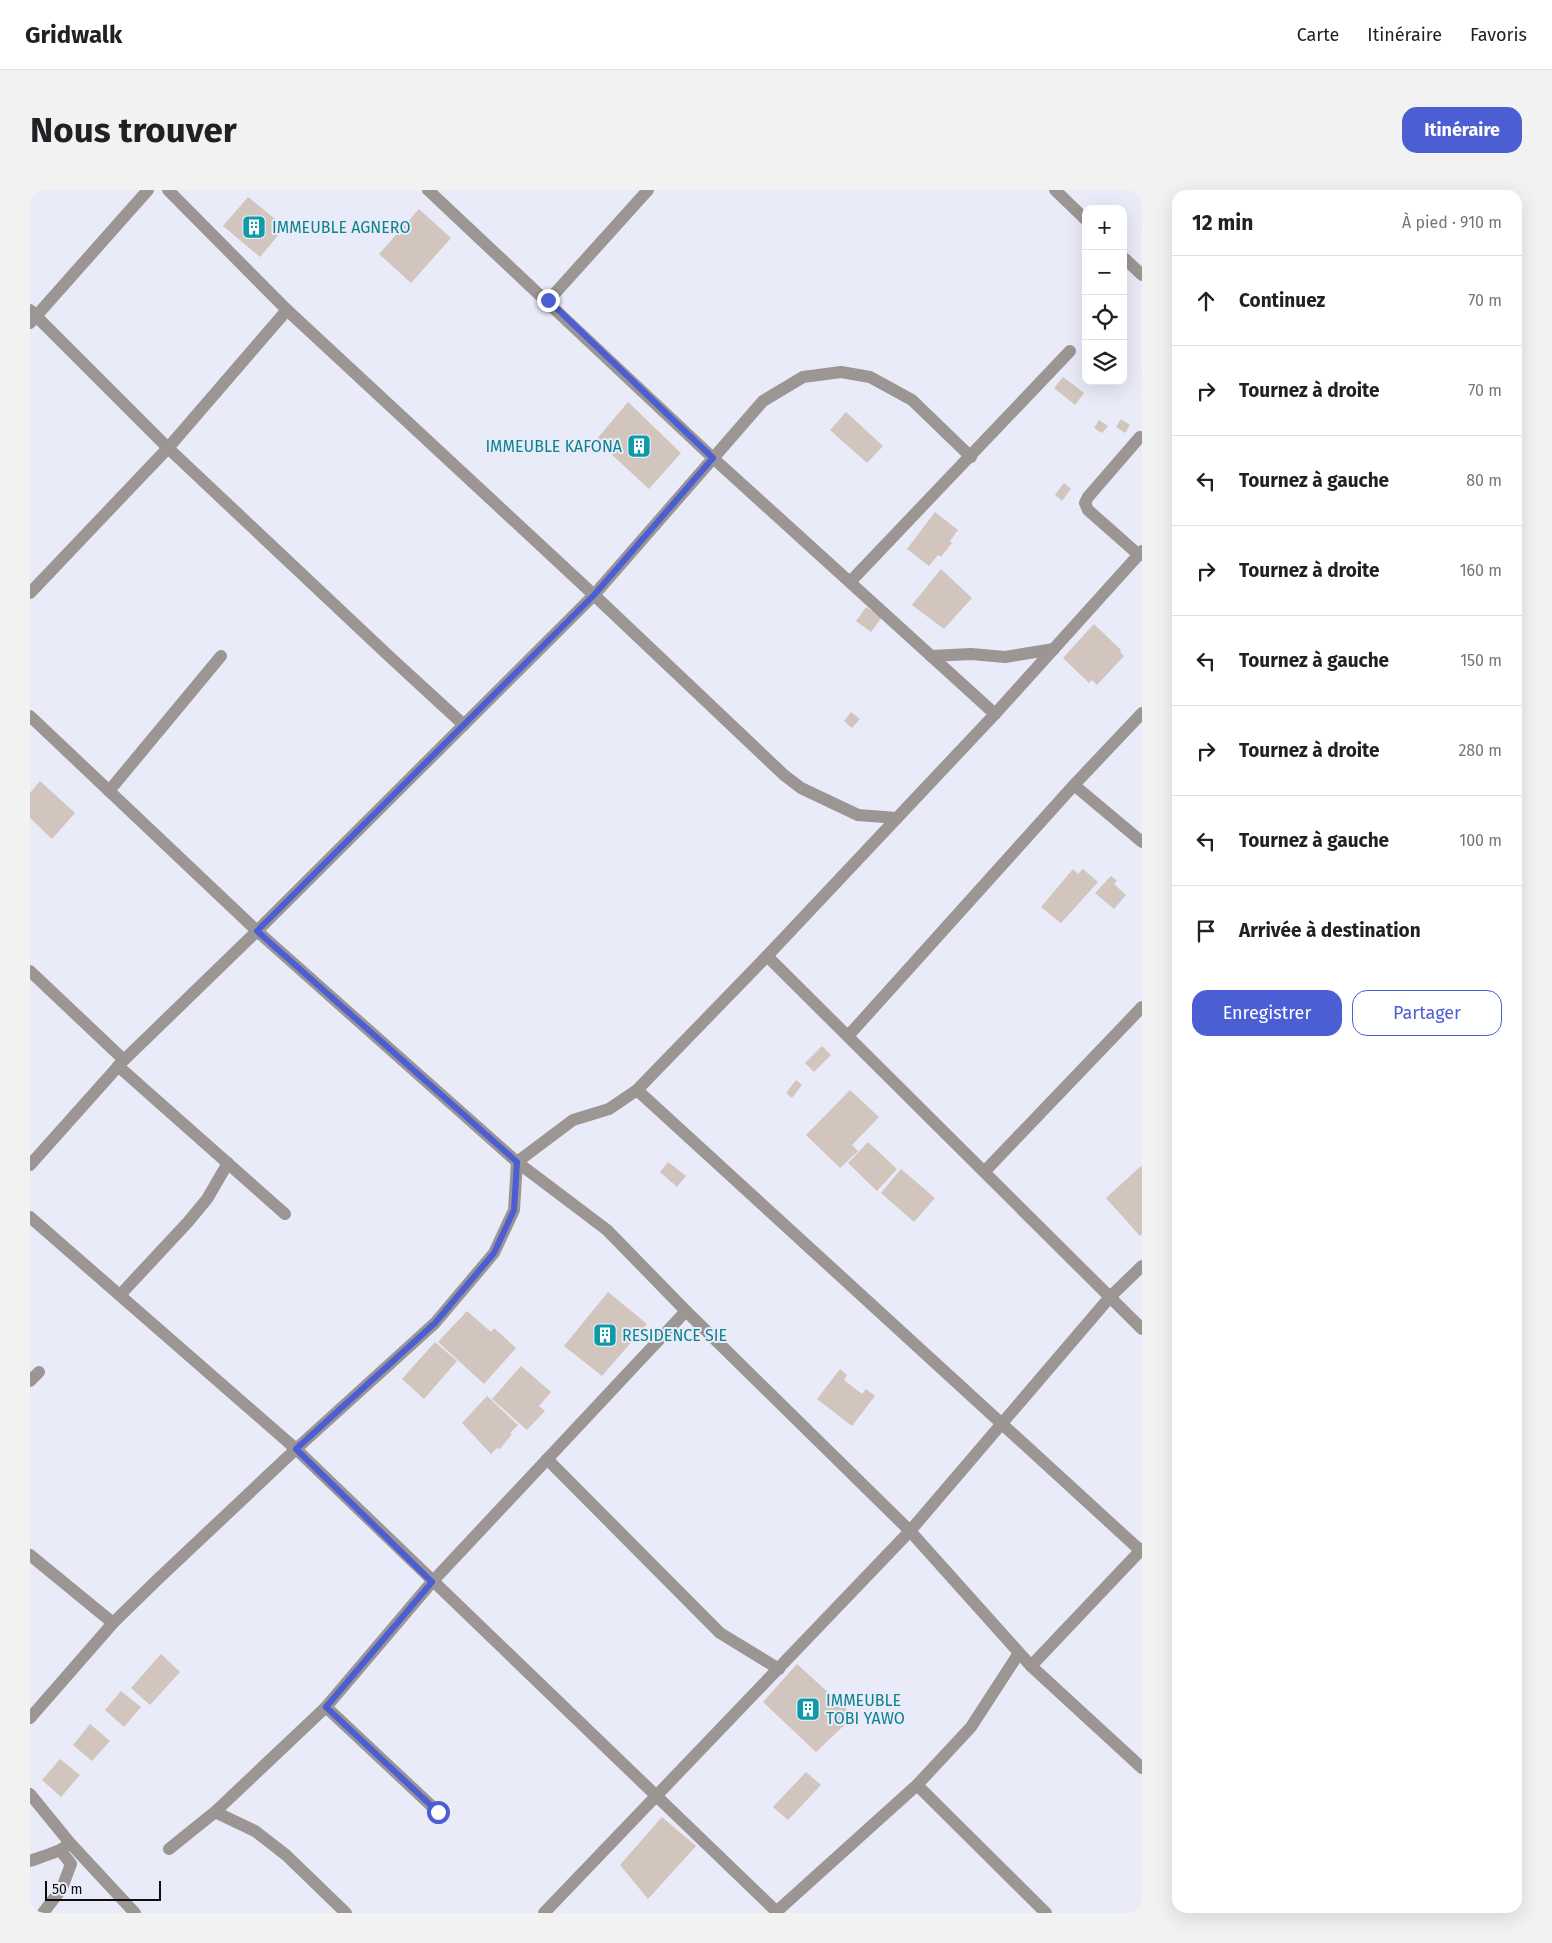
<!DOCTYPE html>
<html lang="fr">
<head>
<meta charset="utf-8">
<style>
	body { margin:0; font-family:"Fira Sans",sans-serif; background:#f2f2f2; color:#202124 }
	.controls { position:absolute; right:15px; top:15px; display:grid; overflow:hidden; border-radius:10px; box-shadow:0 5px 20px #0002 }
	.controls button { width:45px; height:45px; display:grid; place-items:center; padding:0; border:0; border-bottom:1px solid #e0e0e0; background:#fff; color:#202124; font:25px sans-serif }
	.scale { position:absolute; left:15px; bottom:12px; width:116px; box-sizing:border-box; padding-left:5px; border:2px solid #0e0e12; border-top:0; font-size:14px; line-height:18px; white-space:nowrap; color:#0e0e12; -webkit-text-stroke:4px #eaebf8; paint-order:stroke }
	.stop { position:absolute; width:15px; height:15px; margin:-11px; border:4px solid #4c5ed3; border-radius:50%; background:#fff }
	.stop.end { background:#4c5ed3; border-color:#fff; box-shadow:0 1px 5px #0008 }
	.list { margin:0; padding:0; list-style:none }
	h2 { display:flex; justify-content:space-between; align-items:center; height:65px; margin:0; padding:0 20px; font-size:21px }
	h2 small { font-size:16px; font-weight:400; color:#757577 }
	.list li { display:grid; grid-template-columns:32px 1fr auto; gap:15px; align-items:center; box-sizing:border-box; height:90px; padding:0 20px; border-top:1px solid #e0e0e0 }
	.list b { display:block; font-size:19px; white-space:nowrap }
	.list em { font-size:16px; font-style:normal; color:#757577 }
	.actions { display:flex; gap:10px; padding:15px 20px }
	.actions a { flex:1; padding:11px 0; border:1px solid #4c5ed3; border-radius:15px; text-align:center; font-size:18px; color:#4c5ed3 }
	.actions .main { background:#4c5ed3; color:#fff }
	.icon { flex:none; width:28px; height:28px; fill:none; stroke:currentColor; stroke-width:2; stroke-linecap:round; stroke-linejoin:round }
	.map { position:relative; flex:none; width:1112px; height:1723px; overflow:hidden; border-radius:15px }
	header { display:flex; align-items:center; gap:30px; box-sizing:border-box; height:70px; padding:0 25px; background:#fff; border-bottom:1px solid #e0e0e0 }
	header strong { font-size:24px }
	nav { display:flex; gap:28px; margin-inline-start:auto; font-size:18px }
	.intro { display:flex; align-items:center; justify-content:space-between; box-sizing:border-box; height:120px; padding:0 30px }
	h1 { margin:0; font-size:35px }
	.button { padding:12px 22px; border-radius:15px; background:#4c5ed3; color:#fff; font-size:18px; font-weight:700 }
	main { display:flex; gap:30px; padding:0 30px }
	aside { flex:1; background:#fff; border-radius:15px; box-shadow:0 5px 20px #0002 }
	.map>svg:first-child { display:block }
	.building { fill:#d1c5be }
	.lines { fill:none; stroke-linecap:round; stroke-linejoin:round }
	.street { stroke:#9b9594; stroke-width:12 }
	.route { stroke:#4c5ed3; stroke-width:6 }
	.labels { text-anchor:middle; stroke-width:4; stroke-linejoin:round; paint-order:stroke }
	.culture-label { font-size:16px; fill:#0d838f; stroke:#eaebf8; text-anchor:start }
</style>
</head>
<body>
<header>
<strong>Gridwalk</strong>
<nav><a>Carte</a><a>Itinéraire</a><a>Favoris</a></nav>
</header>
<div class="intro"><h1>Nous trouver</h1><a class="button">Itinéraire</a></div>
<main>
<div class="map">
<svg width="1112" height="1723" viewBox="0 0 1112 1723">
	<rect width="100%" height="100%" fill="#eaebf8"/>
	<g class="building">
		<path d="M 218,7 L 255,37 L 230,67 L 193,36 Z"/>
		<path d="M 389,19 L 421,48 L 381,93 L 349,64 Z"/>
		<path d="M 1033,187 L 1054,203 L 1045,215 L 1024,198 Z"/>
		<path d="M 598,212 L 651,263 L 619,299 L 566,250 Z"/>
		<path d="M 816,222 L 853,256 L 837,273 L 800,240 Z"/>
		<path d="M 1091,229 L 1100,235 L 1095,243 L 1086,237 Z"/>
		<path d="M 1069,230 L 1078,236 L 1072,243 L 1064,238 Z"/>
		<path d="M 1034,293 L 1041,299 L 1032,311 L 1025,305 Z"/>
		<path d="M 905,322 L 928,340 L 920,351 L 922,353 L 911,367 L 908,365 L 899,376 L 877,359 Z"/>
		<path d="M 911,379 L 942,408 L 914,439 L 882,415 Z"/>
		<path d="M 836,417 L 852,427 L 841,442 L 826,431 Z"/>
		<path d="M 1064,434 L 1091,460 L 1090,462 L 1094,466 L 1067,495 L 1062,490 L 1059,493 L 1033,468 Z"/>
		<path d="M 821,522 L 830,529 L 822,538 L 814,531 Z"/>
		<path d="M 10,591 L 45,623 L 22,649 L 0,628 L 0,603 Z"/>
		<path d="M 1043,679 L 1048,684 L 1053,679 L 1068,692 L 1031,733 L 1011,717 Z"/>
		<path d="M 1081,686 L 1087,691 L 1084,694 L 1096,705 L 1084,719 L 1065,703 Z"/>
		<path d="M 792,856 L 801,865 L 784,882 L 775,873 Z"/>
		<path d="M 766,890 L 772,895 L 762,908 L 756,903 Z"/>
		<path d="M 820,900 L 849,927 L 822,955 L 828,961 L 810,978 L 776,945 Z"/>
		<path d="M 838,952 L 867,979 L 847,1001 L 818,973 Z"/>
		<path d="M 638,972 L 656,986 L 647,997 L 630,982 Z"/>
		<path d="M 1111,976 L 1112,978 L 1112,1044 L 1110,1046 L 1076,1008 Z"/>
		<path d="M 871,979 L 905,1008 L 884,1032 L 851,1003 Z"/>
		<path d="M 578,1102 L 617,1134 L 572,1186 L 534,1156 Z"/>
		<path d="M 437,1121 L 461,1142 L 464,1138 L 486,1158 L 454,1194 L 408,1152 Z"/>
		<path d="M 405,1152 L 427,1171 L 394,1209 L 372,1189 Z"/>
		<path d="M 491,1176 L 521,1202 L 509,1216 L 515,1221 L 497,1240 L 462,1209 Z"/>
		<path d="M 810,1179 L 817,1185 L 814,1190 L 832,1204 L 836,1199 L 845,1206 L 822,1236 L 787,1209 Z"/>
		<path d="M 457,1206 L 488,1235 L 480,1243 L 482,1244 L 470,1259 L 467,1258 L 461,1264 L 432,1233 Z"/>
		<path d="M 131,1464 L 150,1482 L 120,1515 L 101,1498 Z"/>
		<path d="M 767,1474 L 824,1526 L 786,1562 L 733,1512 Z"/>
		<path d="M 91,1501 L 111,1517 L 94,1537 L 75,1520 Z"/>
		<path d="M 60,1534 L 80,1551 L 62,1571 L 43,1555 Z"/>
		<path d="M 30,1569 L 50,1585 L 31,1607 L 12,1590 Z"/>
		<path d="M 776,1582 L 791,1595 L 758,1630 L 743,1617 Z"/>
		<path d="M 632,1627 L 666,1656 L 618,1709 L 590,1675 Z"/>
	</g>
	<g class="lines">
		<g class="street">
			<path d="M 138,0 L 257,120 L 564,405 L 754,585 L 771,598 L 828,625 L 867,628"/>
			<path d="M 398,0 L 683,268 L 965,524"/>
			<path d="M 1025,0 L 1056,30"/>
			<path d="M 1093,67 L 1112,85"/>
			<path d="M 518,111 L 618,0"/>
			<path d="M 0,120 L 138,258 L 361,468 L 434,535"/>
			<path d="M 0,133 L 118,0"/>
			<path d="M 1109,365 L 1058,320 L 1055,313 L 1058,307 L 1110,247"/>
			<path d="M 820,392 L 1040,161"/>
			<path d="M 0,403 L 138,258 L 257,120"/>
			<path d="M 901,466 L 941,464 L 975,467 L 1024,459"/>
			<path d="M 0,526 L 227,741 L 487,972 L 577,1040 L 656,1121 L 880,1341 L 1001,1476 L 1112,1578"/>
			<path d="M 1044,595 L 1112,652"/>
			<path d="M 79,601 L 191,466"/>
			<path d="M 737,766 L 1112,1139"/>
			<path d="M 0,781 L 94,870 L 227,741 L 564,405 L 733,211 L 773,187 L 811,182 L 840,187 L 882,210 L 941,267"/>
			<path d="M 819,845 L 1044,595 L 1112,523"/>
			<path d="M 88,876 L 255,1024"/>
			<path d="M 607,900 L 1112,1362"/>
			<path d="M 0,975 L 92,872"/>
			<path d="M 955,981 L 1112,817"/>
			<path d="M 0,1027 L 266,1259 L 748,1723"/>
			<path d="M 90,1105 L 158,1032 L 177,1009 L 198,973"/>
			<path d="M 0,1191 L 9,1182"/>
			<path d="M 517,1269 L 690,1443 L 749,1479"/>
			<path d="M 0,1365 L 83,1433"/>
			<path d="M 1001,1476 L 1112,1359"/>
			<path d="M 296,1517 L 408,1622"/>
			<path d="M 0,1528 L 83,1433 L 127,1390 L 266,1259 L 405,1133 L 464,1063 L 484,1020 L 487,972 L 543,930 L 579,919 L 607,900 L 737,766 L 965,524 L 1112,361"/>
			<path d="M 887,1595 L 1016,1723"/>
			<path d="M 0,1604 L 40,1653 L 105,1723"/>
			<path d="M 185,1622 L 296,1517 L 402,1392 L 656,1121"/>
			<path d="M 139,1659 L 185,1622 L 225,1641 L 256,1665 L 316,1723"/>
			<path d="M 0,1671 C 10,1667 30,1662 36,1656"/>
			<path d="M 13,1723 L 32,1698 L 41,1674 L 31,1661"/>
			<path d="M 514,1723 L 880,1341 L 1080,1107 L 1112,1076"/>
			<path d="M 745,1723 L 887,1595 L 941,1537 L 989,1463"/>
		</g>
	</g>
	<g class="lines">
		<path class="route" d="M 408,1622 L 296,1517 L 402,1392 L 266,1259 L 405,1133 L 464,1063 L 484,1020 L 487,972 L 227,741 L 564,405 L 683,268 L 518,110"/>
	</g>
	<defs>
		<g id="building-square" transform="scale(1.25)"><rect x="-9" y="-9" width="18" height="18" rx="4" fill="#0f9aa8" stroke="#eaebf8"/><path d="M-4-6H4V6H1V3H-1V6H-4ZM-2.5-4.3h1.7v1.8h-1.7ZM.8-4.3h1.7v1.8H.8ZM-2.5-1h1.7V.8h-1.7ZM.8-1h1.7V.8H.8Z" fill="#fff"/></g>
	</defs>
	<g fill-rule="evenodd">
		<use href="#building-square" x="224" y="37"/>
		<use href="#building-square" x="609" y="256"/>
		<use href="#building-square" x="575" y="1145"/>
		<use href="#building-square" x="778" y="1519"/>
	</g>
	<g class="labels">
		<g class="culture-label">
			<text x="242" y="43">IMMEUBLE AGNERO</text>
			<text x="592" y="262" text-anchor="end">IMMEUBLE KAFONA</text>
			<text x="592" y="1151">RESIDENCE SIE</text>
			<text x="796" y="1516">IMMEUBLE<tspan x="796" dy="18">TOBI YAWO</tspan></text>
		</g>
	</g>
</svg>
<div class="controls">
<button>+</button>
<button>−</button>
<button><svg class="icon" aria-label="locate" viewBox="0 0 24 24"><circle cx="12" cy="12" r="6"/><path d="M12 2v4M12 18v4M2 12h4M18 12h4"/></svg></button>
<button><svg class="icon" aria-label="layers" viewBox="0 0 24 24"><path d="M12 4l9 5-9 5-9-5zM3 14l9 5 9-5"/></svg></button>
</div>
<div class="scale">50 m</div>
<div class="stop" style="left:408px;top:1622px"></div>
<div class="stop end" style="left:518px;top:110px"></div>
</div>
<aside>
<h2>12 min<small>À pied · 910 m</small></h2>
<ul class="list">
<li><svg class="icon" aria-label="ahead" viewBox="0 0 24 24"><path d="M12 20V5M6 11l6-6 6 6"/></svg><div><b>Continuez</b></div><em>70 m</em></li>
<li><svg class="icon" aria-label="right" viewBox="0 0 24 24"><path d="M7 20v-9h11M14 6l5 5-5 5"/></svg><div><b>Tournez à droite</b></div><em>70 m</em></li>
<li><svg class="icon" aria-label="left" viewBox="0 0 24 24"><path d="M17 20v-9H6M10 6l-5 5 5 5"/></svg><div><b>Tournez à gauche</b></div><em>80 m</em></li>
<li><svg class="icon" aria-label="right" viewBox="0 0 24 24"><path d="M7 20v-9h11M14 6l5 5-5 5"/></svg><div><b>Tournez à droite</b></div><em>160 m</em></li>
<li><svg class="icon" aria-label="left" viewBox="0 0 24 24"><path d="M17 20v-9H6M10 6l-5 5 5 5"/></svg><div><b>Tournez à gauche</b></div><em>150 m</em></li>
<li><svg class="icon" aria-label="right" viewBox="0 0 24 24"><path d="M7 20v-9h11M14 6l5 5-5 5"/></svg><div><b>Tournez à droite</b></div><em>280 m</em></li>
<li><svg class="icon" aria-label="left" viewBox="0 0 24 24"><path d="M17 20v-9H6M10 6l-5 5 5 5"/></svg><div><b>Tournez à gauche</b></div><em>100 m</em></li>
<li><svg class="icon" aria-label="arrive" viewBox="0 0 24 24"><path d="M6 21V4h12l-3 4 3 4H6"/></svg><div><b>Arrivée à destination</b></div></li>
</ul>
<div class="actions"><a class="main">Enregistrer</a><a>Partager</a></div>
</aside>
</main>
</body>
</html>
